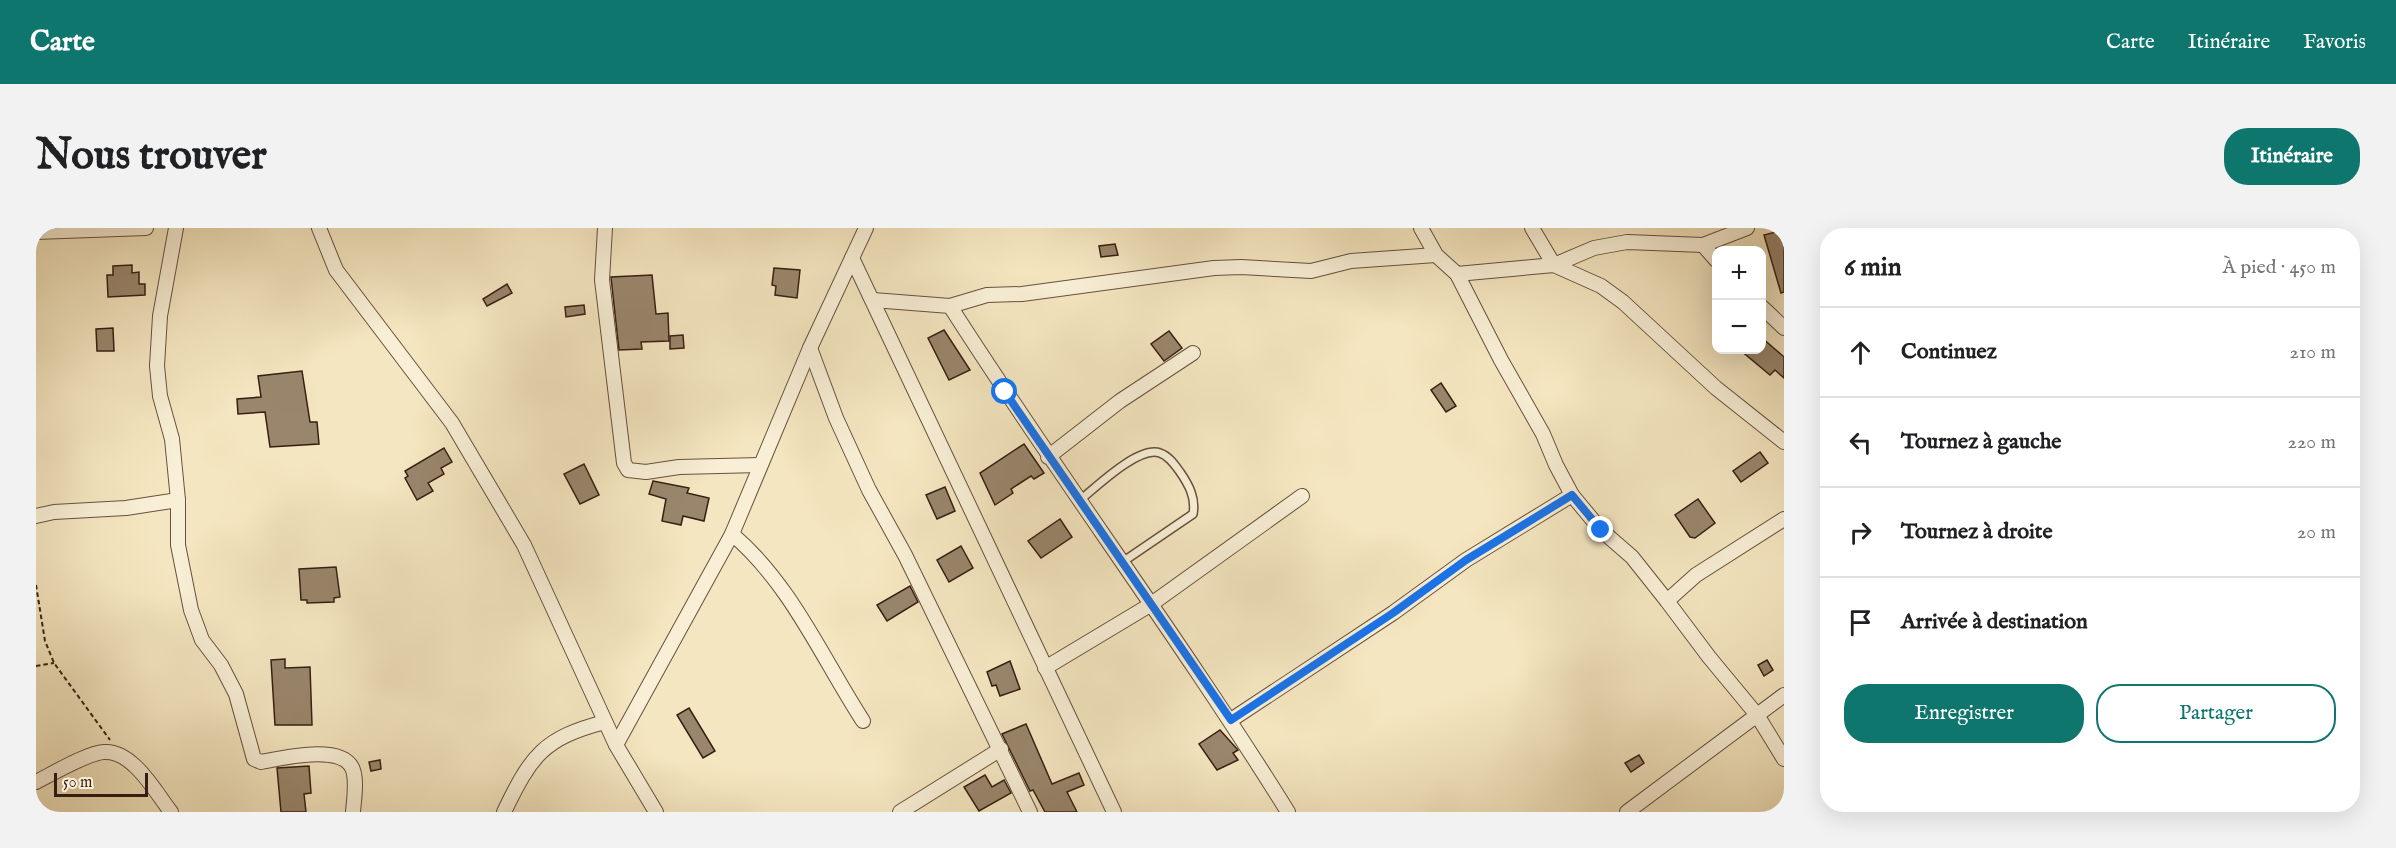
<!DOCTYPE html>
<html lang="fr">
<head>
<meta charset="utf-8">
<style>
	body { margin:0; font-family:"IM FELL English",serif; background:#f2f2f2; color:#202124 }
	.controls { position:absolute; right:18px; top:18px; display:grid; overflow:hidden; border-radius:12px; box-shadow:0 6px 24px #0002 }
	.controls button { width:54px; height:54px; display:grid; place-items:center; padding:0; border:0; border-bottom:2px solid #e0e0e0; background:#fff; color:#202124; font:30px sans-serif }
	.scale { position:absolute; left:18px; bottom:15px; width:94px; box-sizing:border-box; padding-left:6px; border:3px solid #361f12; border-top:0; font-size:16px; line-height:21px; white-space:nowrap; color:#361f12; -webkit-text-stroke:4px #f8efd6; paint-order:stroke }
	.stop { position:absolute; width:18px; height:18px; margin:-14px; border:4px solid #1a73e8; border-radius:50%; background:#fff }
	.stop.end { background:#1a73e8; border-color:#fff; box-shadow:0 2px 6px #0008 }
	.list { margin:0; padding:0; list-style:none }
	h2 { display:flex; justify-content:space-between; align-items:center; height:78px; margin:0; padding:0 24px; font-size:26px }
	h2 small { font-size:20px; font-weight:400; color:#757577 }
	.list li { display:grid; grid-template-columns:39px 1fr auto; gap:18px; align-items:center; box-sizing:border-box; height:90px; padding:0 24px; border-top:2px solid #e0e0e0 }
	.list b { display:block; font-size:22px; white-space:nowrap }
	.list em { font-size:20px; font-style:normal; color:#757577 }
	.actions { display:flex; gap:12px; padding:18px 24px }
	.actions a { flex:1; padding:14px 0; border:2px solid #0f766e; border-radius:24px; text-align:center; font-size:21px; color:#0f766e }
	.actions .main { background:#0f766e; color:#fff }
	.icon { flex:none; width:33px; height:33px; fill:none; stroke:currentColor; stroke-width:2; stroke-linecap:round; stroke-linejoin:round }
	.map { position:relative; flex:none; width:1748px; height:584px; overflow:hidden; border-radius:24px }
	header { display:flex; align-items:center; gap:36px; box-sizing:border-box; height:84px; padding:0 30px; background:#0f766e; color:#fff }
	header strong { font-size:28px }
	nav { display:flex; gap:33px; margin-inline-start:auto; font-size:21px }
	.intro { display:flex; align-items:center; justify-content:space-between; box-sizing:border-box; height:144px; padding:0 36px }
	h1 { margin:0; font-size:42px }
	.button { padding:15px 27px; border-radius:24px; background:#0f766e; color:#fff; font-size:21px; font-weight:700 }
	main { display:flex; gap:36px; padding:0 36px }
	aside { flex:1; background:#fff; border-radius:24px; box-shadow:0 6px 24px #0002 }
	.map>svg:first-child { display:block }
	.building { fill:#99866c; stroke:#361f12; stroke-width:1.5 }
	.lines { fill:none; stroke-linecap:round; stroke-linejoin:round }
	.lane-casing { stroke:#66513e; stroke-width:10 }
	.street-casing { stroke:#66513e; stroke-width:16 }
	.path { stroke:#361f12; stroke-width:2; stroke-dasharray:4.5 3; stroke-linecap:butt }
	.lane { stroke:#f8efd6; stroke-width:7 }
	.street { stroke:#f8efd6; stroke-width:14 }
	.route { stroke:#1a73e8; stroke-width:8 }
</style>
</head>
<body>
<header>
<strong>Carte</strong>
<nav><a>Carte</a><a>Itinéraire</a><a>Favoris</a></nav>
</header>
<div class="intro"><h1>Nous trouver</h1><a class="button">Itinéraire</a></div>
<main>
<div class="map">
<svg width="1748" height="584" viewBox="0 0 1748 584">
	<rect width="100%" height="100%" fill="#f4e6c0"/>
	<filter id="stains"><feTurbulence type="fractalNoise" baseFrequency=".00333" numOctaves="4"/><feColorMatrix values="0 0 0 0 .2 0 0 0 0 .09 0 0 0 0 .02 0 0 0 .5 -.17"/></filter>
	<radialGradient id="worn" r=".72"><stop offset=".6" stop-color="#630" stop-opacity="0"/><stop offset="1" stop-color="#630" stop-opacity=".3"/></radialGradient>
	<g class="building">
		<path d="M 1744,3 L 1748,15 L 1748,64 L 1745,65 L 1728,7 Z"/>
		<path d="M 1079,16 L 1082,27 L 1065,29 L 1063,18 Z"/>
		<path d="M 96,37 L 96,45 L 103,44 L 103,56 L 109,56 L 109,67 L 72,69 L 71,47 L 77,47 L 77,38 Z"/>
		<path d="M 738,40 L 764,42 L 761,70 L 739,67 L 740,58 L 736,57 Z"/>
		<path d="M 616,47 L 620,86 L 632,85 L 633,113 L 605,114 L 606,121 L 583,122 L 575,49 Z"/>
		<path d="M 471,56 L 476,65 L 451,78 L 447,71 Z"/>
		<path d="M 548,77 L 549,86 L 530,89 L 529,79 Z"/>
		<path d="M 77,100 L 78,123 L 61,123 L 60,101 Z"/>
		<path d="M 908,102 L 934,142 L 913,152 L 892,110 Z"/>
		<path d="M 1133,103 L 1146,120 L 1128,133 L 1115,116 Z"/>
		<path d="M 647,107 L 648,120 L 634,121 L 634,108 Z"/>
		<path d="M 1725,109 L 1748,129 L 1748,150 L 1739,142 L 1734,147 L 1704,122 L 1725,122 Z"/>
		<path d="M 266,143 L 274,194 L 281,194 L 283,216 L 234,219 L 229,184 L 202,186 L 201,171 L 225,169 L 222,148 Z"/>
		<path d="M 1405,155 L 1420,178 L 1410,184 L 1395,162 Z"/>
		<path d="M 988,216 L 1008,245 L 998,251 L 995,248 L 975,261 L 977,265 L 959,277 L 944,245 Z"/>
		<path d="M 408,220 L 416,234 L 405,240 L 408,246 L 392,255 L 397,263 L 381,272 L 369,250 L 372,248 L 369,243 Z"/>
		<path d="M 1724,224 L 1732,235 L 1705,254 L 1697,243 Z"/>
		<path d="M 548,236 L 563,267 L 544,276 L 528,246 Z"/>
		<path d="M 617,253 L 653,260 L 651,265 L 673,270 L 668,293 L 647,288 L 645,297 L 626,293 L 630,271 L 613,266 Z"/>
		<path d="M 909,259 L 919,283 L 901,291 L 890,267 Z"/>
		<path d="M 1662,271 L 1679,295 L 1659,310 L 1654,309 L 1639,287 Z"/>
		<path d="M 1024,291 L 1036,309 L 1005,330 L 992,313 Z"/>
		<path d="M 925,318 L 937,340 L 913,354 L 901,332 Z"/>
		<path d="M 300,339 L 304,369 L 298,370 L 298,374 L 271,375 L 271,372 L 265,372 L 263,341 Z"/>
		<path d="M 874,358 L 882,374 L 851,393 L 841,377 Z"/>
		<path d="M 249,431 L 249,440 L 274,439 L 276,497 L 239,497 L 235,432 Z"/>
		<path d="M 1731,432 L 1737,442 L 1728,448 L 1722,437 Z"/>
		<path d="M 974,433 L 984,461 L 964,468 L 960,457 L 956,458 L 951,444 Z"/>
		<path d="M 653,480 L 679,523 L 667,530 L 641,487 Z"/>
		<path d="M 990,496 L 1016,556 L 1043,545 L 1048,557 L 1031,564 L 1041,584 L 1009,584 L 997,562 L 994,563 L 966,506 Z"/>
		<path d="M 1184,502 L 1202,522 L 1197,525 L 1202,532 L 1181,542 L 1163,516 Z"/>
		<path d="M 1603,527 L 1608,535 L 1595,544 L 1589,535 Z"/>
		<path d="M 344,532 L 345,541 L 335,543 L 333,534 Z"/>
		<path d="M 273,538 L 275,565 L 268,566 L 270,584 L 245,584 L 241,540 Z"/>
		<path d="M 949,547 L 956,559 L 968,552 L 975,565 L 943,583 L 928,559 Z"/>
	</g>
	<g class="lines">
		<g class="lane-casing">
			<path id="lane" d="M 1043,273 C 1059,260 1103,217 1124,225 C 1133,228 1139,237 1144,244 C 1153,257 1160,270 1157,286 L 1085,335"/>
		</g>
		<g class="street-casing">
			<g id="street">
				<path d="M 140,0 L 124,88 L 121,138 L 124,168 L 136,211 L 142,272 L 142,317 L 155,382 L 166,412 L 185,437 L 200,466 L 218,531 L 225,534 C 247,530 308,515 317,542 C 321,554 318,571 317,584"/>
				<path d="M 283,0 L 300,42 L 416,195 L 488,317 L 580,517 L 620,584"/>
				<path d="M 569,0 L 566,52 L 588,235 L 592,242 L 610,244 L 643,239 L 724,237"/>
				<path d="M 1385,0 L 1400,27 L 1421,46 L 1465,132 L 1507,206 L 1520,237 L 1536,267 L 1565,302 L 1596,329 L 1631,373 L 1673,429 L 1721,487 L 1748,531"/>
				<path d="M 1496,0 L 1518,37 L 1565,58 L 1587,74 L 1680,160 L 1748,214"/>
				<path d="M 0,4 L 110,0"/>
				<path d="M 1667,17 L 1680,32"/>
				<path d="M 816,30 L 1078,584"/>
				<path d="M 1421,46 L 1518,37 L 1558,20 L 1591,14 L 1667,17 L 1711,0"/>
				<path d="M 837,72 L 914,78 L 951,67 L 986,66 L 1178,40 L 1205,39 L 1275,43 L 1315,33 L 1400,27"/>
				<path d="M 914,78 C 1023,249 1145,412 1252,584"/>
				<path d="M 1726,79 L 1748,100"/>
				<path d="M 774,120 L 800,190 L 833,262 L 869,327 L 994,584"/>
				<path d="M 1012,229 L 1084,173 L 1157,125"/>
				<path d="M 0,288 L 18,284 L 90,280 L 142,272"/>
				<path d="M 696,306 C 755,356 786,430 827,493"/>
				<path d="M 1631,373 L 1660,347 L 1748,291"/>
				<path d="M 1009,440 L 1114,377 L 1266,268"/>
				<path d="M 1195,492 L 1357,385 L 1430,332 L 1536,267"/>
				<path d="M 580,517 L 696,306 L 774,120 L 830,0"/>
				<path d="M 0,554 C 16,546 51,525 68,524 C 97,522 120,565 135,584"/>
				<path d="M 468,584 C 495,528 507,510 569,494"/>
				<path d="M 864,584 L 965,521"/>
				<path d="M 1591,584 L 1748,467"/>
			</g>
		</g>
		<g class="path">
			<path d="M 0,357 L 9,413 L 18,435 L 74,512"/>
			<path d="M 0,438 L 18,435"/>
		</g>
		<use href="#lane" class="lane"/>
		<use href="#street" class="street"/>
	</g>
	<g class="lines">
		<path class="route" d="M 969,164 L 1195,492 L 1357,385 L 1430,332 L 1536,267 L 1565,302"/>
	</g>
	<rect width="100%" height="100%" filter="url(#stains)"/>
	<rect width="100%" height="100%" fill="url(#worn)"/>
</svg>
<div class="controls">
<button>+</button>
<button>−</button>
</div>
<div class="scale">50 m</div>
<div class="stop" style="left:969px;top:164px"></div>
<div class="stop end" style="left:1565px;top:302px"></div>
</div>
<aside>
<h2>6 min<small>À pied · 450 m</small></h2>
<ul class="list">
<li><svg class="icon" aria-label="ahead" viewBox="0 0 24 24"><path d="M12 20V5M6 11l6-6 6 6"/></svg><div><b>Continuez</b></div><em>210 m</em></li>
<li><svg class="icon" aria-label="left" viewBox="0 0 24 24"><path d="M17 20v-9H6M10 6l-5 5 5 5"/></svg><div><b>Tournez à gauche</b></div><em>220 m</em></li>
<li><svg class="icon" aria-label="right" viewBox="0 0 24 24"><path d="M7 20v-9h11M14 6l5 5-5 5"/></svg><div><b>Tournez à droite</b></div><em>20 m</em></li>
<li><svg class="icon" aria-label="arrive" viewBox="0 0 24 24"><path d="M6 21V4h12l-3 4 3 4H6"/></svg><div><b>Arrivée à destination</b></div></li>
</ul>
<div class="actions"><a class="main">Enregistrer</a><a>Partager</a></div>
</aside>
</main>
</body>
</html>
